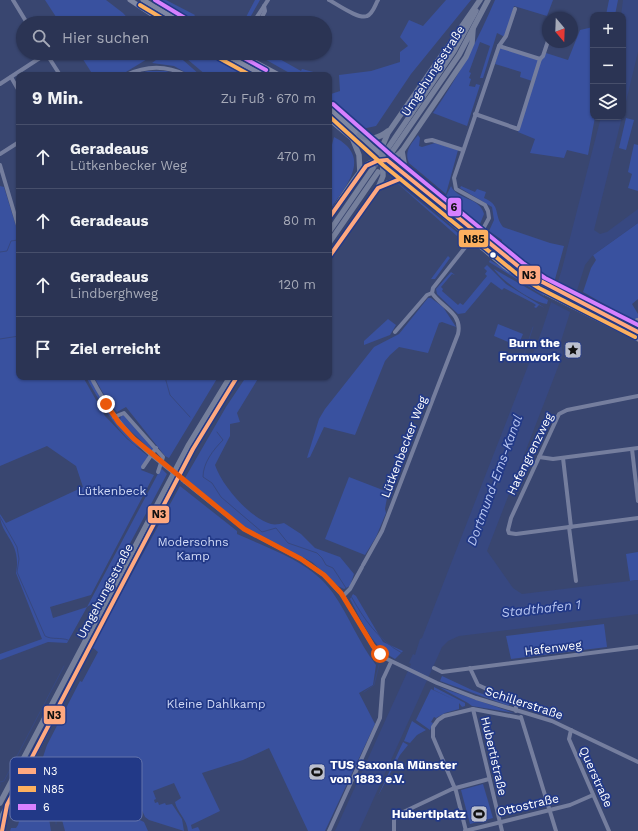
<!DOCTYPE html>
<html lang="de">
<head>
<meta charset="utf-8">
<style>
	body { margin:0; font-family:"Work Sans",sans-serif; background:#333c5a; color:#f1f3f6 }
	.controls { position:absolute; right:12px; top:12px; display:grid; overflow:hidden; border-radius:8px; box-shadow:0 1px 3px #0004 }
	.controls button { width:36px; height:36px; display:grid; place-items:center; padding:0; border:0; border-bottom:1px solid #474f6b; background:#2b3454; color:#f1f3f6; font:20px sans-serif }
	.compass { position:absolute; left:542px; top:12px; width:36px; height:36px; border-radius:50%; background:#2b3454; box-shadow:0 1px 3px #0004; rotate:161deg }
	.stop { position:absolute; width:12px; height:12px; margin:-9px; border:3px solid #ea580c; border-radius:50%; background:#fff }
	.stop.end { background:#ea580c; border-color:#fff; box-shadow:0 1px 4px #0008 }
	.list { margin:0; padding:0; list-style:none }
	h2 { display:flex; justify-content:space-between; align-items:center; height:52px; margin:0; padding:0 16px; font-size:17px }
	h2 small { font-size:13px; font-weight:400; color:#a6aab8 }
	.list li { display:grid; grid-template-columns:26px 1fr auto; gap:12px; align-items:center; box-sizing:border-box; height:64px; padding:0 16px; border-top:1px solid #474f6b }
	.list b { display:block; font-size:15px; white-space:nowrap }
	.list p { margin:0; font-size:13px; white-space:nowrap; color:#a6aab8 }
	.list em { font-size:13px; font-style:normal; color:#a6aab8 }
	.icon { flex:none; width:22px; height:22px; fill:none; stroke:currentColor; stroke-width:2; stroke-linecap:round; stroke-linejoin:round }
	.map { position:relative; flex:none; width:638px; height:831px; overflow:hidden }
	.search { position:absolute; background:#2b3454; box-shadow:0 1px 3px #0004; left:16px; top:16px; width:316px; height:44px; display:flex; align-items:center; gap:10px; box-sizing:border-box; padding:0 14px; border-radius:22px; color:#a6aab8; font-size:15px }
	.panel { position:absolute; background:#2b3454; box-shadow:0 1px 3px #0004; left:16px; top:72px; width:316px; height:308px; border-radius:8px }
	.map>svg:first-child { display:block }
	.green { fill:#39519f }
	.water { fill:#374881 }
	.pier { fill:#394670 }
	.lines { fill:none; stroke-linecap:round; stroke-linejoin:round }
	.stream { stroke:#374881; stroke-width:1 }
	.highway-tunnel { stroke:#576285; stroke-width:5.5; stroke-dasharray:5.5 3; stroke-linecap:butt }
	.minor { stroke:#757e9e; stroke-width:4 }
	.major { stroke:#7f87a3; stroke-width:5 }
	.highway { stroke:#757f9c; stroke-width:5.5 }
	.minor-bridge { stroke:#757e9e; stroke-width:4 }
	.bus-1-casing { stroke:#223987; stroke-width:7 }
	.bus-2-casing { stroke:#223987; stroke-width:7 }
	.bus-3-casing { stroke:#223987; stroke-width:7 }
	.bus-1 { stroke:#ffa980; stroke-width:4 }
	.bus-2 { stroke:#fcb05f; stroke-width:4 }
	.bus-3 { stroke:#d780ff; stroke-width:4 }
	.route { stroke:#ea580c; stroke-width:5 }
	.bus-dot { fill:#fff; stroke:#223987; stroke-width:1.5 }
	.labels { text-anchor:middle; stroke-width:3.5; stroke-linejoin:round; paint-order:stroke }
	.street-label { font-size:12px; fill:#fff; stroke:#223987 }
	.poi-label { font-size:12px; font-weight:bold; fill:#fff; stroke:#223987; text-anchor:end }
	.park-label { font-size:12px; fill:#d1daf7; stroke:#223987 }
	.water-label { font-size:13px; font-style:italic; fill:#b8c6f1; stroke:#223987 }
	.key { fill:#223987; stroke:#6474ab; stroke-width:1 }
	.key-label { font-size:11px; fill:#fff }
	.line-badge { stroke:#223987; stroke-width:1.5 }
	.pale-badge-label { font-size:11px; text-anchor:middle; font-weight:bold; fill:#111 }
</style>
</head>
<body>
<div class="map">
<svg width="638" height="831" viewBox="0 0 638 831">
	<rect width="100%" height="100%" fill="#394670"/>
	<g class="green">
		<path d="M 45,0 L 106,0 L 123,13 L 132,23 L 60,23 Z"/>
		<path d="M 158,0 L 166,0 L 195,15 L 191,20 Z"/>
		<path d="M 255,0 L 260,0 L 247,23 L 244,23 L 242,19 L 245,19 Z"/>
		<path d="M 446,0 L 471,0 L 411,74 L 376,126 L 362,129 L 329,99 L 331,94 L 340,91 L 339,75 L 371,71 L 400,62 L 400,52 L 408,46 L 400,37 L 409,20 L 423,26 Z"/>
		<path d="M 495,0 L 553,0 L 547,16 L 514,6 L 505,37 L 497,33 L 483,78 L 480,78 L 490,46 L 480,42 L 469,72 L 471,73 L 469,78 L 471,79 L 469,86 L 475,87 L 476,84 L 480,85 L 467,126 L 433,113 C 458,77 478,40 495,0 Z"/>
		<path d="M 609,0 L 618,0 L 615,15 L 606,15 Z"/>
		<path d="M 593,27 L 593,117 L 595,117 L 588,155 L 567,150 L 564,158 L 530,153 L 535,139 L 518,132 L 541,60 L 546,53 L 568,60 L 580,30 Z"/>
		<path d="M 500,48 L 539,60 L 532,81 L 520,77 L 521,72 L 495,64 Z"/>
		<path d="M 79,53 L 157,53 L 121,75 L 93,75 Z"/>
		<path d="M 165,53 L 175,53 L 200,75 L 190,75 L 174,66 L 152,63 Z"/>
		<path d="M 180,53 L 208,53 L 215,58 L 251,75 L 206,75 Z"/>
		<path d="M 254,53 L 269,53 L 301,71 L 302,69 L 325,75 L 293,75 Z"/>
		<path d="M 148,71 L 166,71 L 178,75 L 132,75 Z"/>
		<path d="M 626,118 L 634,120 L 626,150 L 619,148 Z"/>
		<path d="M 418,135 L 420,138 L 419,146 L 422,147 L 435,143 L 458,150 L 446,194 L 409,163 C 404,151 411,144 418,135 Z"/>
		<path d="M 334,137 C 374,157 345,187 329,211 L 329,156 Z"/>
		<path d="M 634,144 L 638,145 L 638,191 L 628,188 L 632,174 L 628,172 Z"/>
		<path d="M 405,166 L 413,172 L 470,220 L 468,223 L 409,171 Z"/>
		<path d="M 392,167 L 447,213 L 465,226 L 464,228 L 400,177 Z"/>
		<path d="M 397,183 L 400,185 L 459,234 L 457,236 Z"/>
		<path d="M 0,186 L 4,187 L 19,236 L 19,377 L 83,377 L 105,416 L 127,439 L 149,457 L 141,470 L 154,475 L 91,595 L 50,607 L 53,618 L 87,607 L 161,468 L 167,474 L 101,598 L 87,607 L 67,643 L 48,642 L 0,660 L 0,654 L 42,639 L 16,573 C 22,541 0,536 0,514 L 6,523 L 83,487 L 76,466 L 47,446 L 0,466 Z"/>
		<path d="M 451,186 C 457,200 480,197 484,214 L 480,224 L 446,196 Z"/>
		<path d="M 461,186 L 475,192 L 477,189 L 486,192 L 484,198 C 502,206 493,214 503,227 L 550,243 L 564,246 L 554,283 L 537,274 L 502,243 L 502,240 L 489,231 L 494,220 L 492,207 L 460,188 Z"/>
		<path d="M 638,223 L 638,299 L 632,304 L 638,314 L 638,320 L 636,322 L 583,292 L 591,268 L 596,260 L 593,255 Z"/>
		<path d="M 448,256 L 450,258 L 435,279 L 431,279 Z"/>
		<path d="M 490,260 L 544,294 L 544,296 L 489,262 Z"/>
		<path d="M 487,265 L 506,284 L 545,308 L 539,305 L 536,308 L 534,307 L 536,305 L 533,303 L 504,288 L 502,290 L 491,282 L 465,313 L 458,314 L 437,294 L 436,289 L 451,272 L 455,275 L 452,274 L 441,287 L 443,289 L 442,291 L 458,305 L 460,303 L 463,305 L 487,276 L 485,274 L 487,271 L 484,268 Z"/>
		<path d="M 494,269 L 548,300 L 547,304 C 533,303 502,281 494,269 Z"/>
		<path d="M 428,298 L 431,298 L 443,307 L 456,327 L 442,322 L 439,323 L 428,353 L 399,347 L 390,355 L 385,361 L 355,435 L 324,427 L 310,457 L 307,458 L 319,419 L 325,409 L 374,347 L 399,334 Z"/>
		<path d="M 388,319 L 396,325 L 390,335 L 364,345 L 364,341 Z"/>
		<path d="M 498,324 L 523,334 L 518,346 L 494,336 Z"/>
		<path d="M 86,377 L 89,377 L 113,419 L 144,450 C 122,442 97,397 86,377 Z"/>
		<path d="M 94,377 L 218,377 L 169,458 L 165,456 L 126,407 L 117,412 L 107,400 Z"/>
		<path d="M 246,377 L 259,377 L 237,413 L 240,422 L 230,424 L 230,436 L 215,465 C 222,486 250,518 271,524 C 275,525 280,524 284,523 L 301,534 L 315,548 L 340,557 L 354,574 L 350,586 L 344,589 L 338,586 L 312,562 L 244,527 L 185,478 L 226,407 Z"/>
		<path d="M 124,415 L 154,449 L 153,452 L 120,421 L 121,416 Z"/>
		<path d="M 349,477 L 388,492 L 385,509 L 386,513 L 376,537 L 365,555 L 325,539 Z"/>
		<path d="M 180,486 L 237,531 L 237,534 C 270,549 312,562 333,593 C 349,616 359,643 376,665 L 373,685 L 359,693 L 375,724 L 325,831 L 308,831 L 269,748 L 243,760 L 202,773 L 220,811 L 191,825 L 192,829 L 198,827 L 200,831 L 188,831 C 187,819 177,812 175,802 L 181,798 L 174,783 L 153,791 L 156,799 L 154,800 L 155,803 L 158,802 L 159,805 L 165,803 L 166,805 L 172,804 L 182,819 L 184,831 L 149,820 L 145,817 L 136,797 L 131,796 L 114,804 L 60,780 L 52,780 L 65,784 L 144,822 L 148,831 L 65,831 L 51,779 L 50,786 L 60,819 L 55,821 L 50,814 L 40,766 L 47,745 L 80,681 L 82,682 L 98,652 L 92,647 Z"/>
		<path d="M 638,552 L 638,580 L 630,581 L 626,554 Z"/>
		<path d="M 353,594 L 356,596 L 383,642 L 403,651 L 395,659 C 372,647 362,621 350,599 Z"/>
		<path d="M 604,624 L 607,647 L 511,659 L 506,636 Z"/>
		<path d="M 442,676 L 472,690 L 509,704 L 509,706 L 440,681 Z"/>
		<path d="M 434,687 L 465,703 L 465,706 L 462,707 L 459,703 L 459,709 L 445,713 L 436,718 L 434,717 L 431,722 L 433,723 L 430,730 L 416,720 L 431,689 L 455,700 L 434,690 Z"/>
		<path d="M 439,687 L 514,713 L 472,706 L 468,703 Z"/>
		<path d="M 412,721 L 426,730 L 417,735 L 410,743 L 404,741 Z"/>
		<path d="M 403,742 L 408,745 L 400,755 L 378,796 Z"/>
		<path d="M 483,784 L 493,818 L 470,824 L 461,790 Z"/>
		<path d="M 25,800 L 47,806 L 51,831 L 10,831 L 11,828 L 16,828 L 18,825 Z"/>
	</g>
	<g class="water">
		<path d="M 623,0 L 638,0 L 638,52 L 623,114 L 623,15 L 621,15 Z"/>
		<path d="M 601,117 L 622,117 L 594,230 L 600,234 L 607,232 L 638,209 L 638,223 L 592,256 L 585,265 L 561,341 L 563,354 L 487,551 L 513,588 L 522,594 L 638,580 L 638,614 L 459,636 L 448,641 L 442,647 L 359,831 L 335,831 L 411,664 L 409,663 L 413,654 L 415,655 L 420,639 L 422,638 L 542,330 L 562,269 Z"/>
	</g>
	<path class="pier" d="M 555,284 L 577,296 L 572,313 L 549,301 Z"/>
	<g class="lines">
		<g class="stream">
			<path d="M 0,252 L 7,251 L 11,241 L 18,240"/>
			<path d="M 0,339 L 19,336"/>
			<path d="M 523,357 L 533,327"/>
			<path d="M 165,377 L 170,395 L 190,417"/>
			<path d="M 217,432 L 223,440 C 213,450 203,463 203,477 L 212,483 L 221,497 L 262,532 L 276,528 L 288,543 L 317,553 L 322,558 L 326,565 L 333,568 L 346,588"/>
			<path d="M 0,517 L 17,547 L 19,559 L 17,572 L 45,636 C 52,640 60,637 68,640"/>
			<path d="M 351,596 C 363,618 379,641 402,653"/>
			<path d="M 364,692 L 374,685 L 379,665"/>
			<path d="M 0,782 L 4,781 L 64,666"/>
			<path d="M 0,784 L 0,785"/>
			<path d="M 25,797 L 45,804"/>
			<path d="M 51,805 L 56,811 L 56,824"/>
		</g>
		<path class="highway-tunnel" d="M 373,168 L 388,148"/>
		<g class="minor">
			<path d="M 13,0 L 27,23"/>
			<path d="M 329,0 C 337,4 359,20 367,16 C 373,14 375,5 378,0"/>
			<path d="M 253,23 L 268,0"/>
			<path d="M 259,23 L 265,11 L 264,6"/>
			<path d="M 46,53 L 60,75"/>
			<path d="M 540,59 L 543,56 L 548,41"/>
			<path d="M 126,75 C 147,65 166,65 186,75"/>
			<path d="M 11,77 L 19,91"/>
			<path d="M 0,84 L 46,54"/>
			<path d="M 475,114 L 518,129 L 540,59 L 499,46"/>
			<path d="M 426,141 L 432,140 L 463,150"/>
			<path d="M 0,154 L 19,142"/>
			<path d="M 0,165 L 19,229"/>
			<path d="M 637,320 L 638,320"/>
			<path d="M 395,332 L 427,295 L 432,293 L 433,288 L 467,245 L 483,229 L 489,218 L 488,211 L 485,205 L 456,189 L 454,178 L 499,46 L 506,36 L 515,9"/>
			<path d="M 91,377 C 107,408 124,431 150,454"/>
			<path d="M 638,396 L 567,410 L 559,414 L 511,518 L 508,530 L 509,533 L 516,534 L 638,518"/>
			<path d="M 114,417 L 124,413 L 163,457 L 158,472"/>
			<path d="M 632,449 L 638,501"/>
			<path d="M 539,457 L 553,459 L 638,448"/>
			<path d="M 563,458 L 571,527"/>
			<path d="M 143,467 L 156,448"/>
			<path d="M 185,482 L 244,529 L 301,559 L 324,575 L 343,596 L 373,646 L 385,658 L 437,683 L 476,698 L 552,721 L 638,762"/>
			<path d="M 569,527 L 576,581"/>
			<path d="M 363,565 L 382,531 L 458,334 C 463,313 441,307 432,293"/>
			<path d="M 343,596 L 350,589 L 362,567"/>
			<path d="M 434,668 L 442,672 L 638,647"/>
			<path d="M 470,668 L 478,685 L 513,701 L 516,705 L 516,711"/>
			<path d="M 473,709 L 502,831"/>
			<path d="M 521,717 L 556,831"/>
			<path d="M 571,730 L 569,739 L 609,831"/>
			<path d="M 329,831 L 380,718 L 383,679 L 391,662"/>
			<path d="M 394,831 L 394,819 L 397,815 L 452,789 L 489,779"/>
			<path d="M 465,831 L 570,805 L 593,795"/>
			<path d="M 466,831 L 456,791 L 433,737 L 433,727 L 438,720 L 444,716 L 473,709 L 521,718"/>
		</g>
		<g class="major">
			<path d="M 130,0 L 165,23"/>
			<path d="M 143,0 L 182,23"/>
			<path d="M 222,53 L 263,75"/>
			<path d="M 238,53 L 279,75"/>
			<path d="M 329,108 L 387,160 L 520,269 L 542,283 L 638,332"/>
			<path d="M 329,119 L 505,267 L 546,293 L 638,339"/>
		</g>
		<g class="highway">
			<path d="M 359,135 C 371,140 378,139 388,131"/>
			<path d="M 353,140 L 359,155 L 360,173"/>
			<path d="M 388,148 L 454,51 L 476,11"/>
			<path d="M 402,151 L 406,175"/>
			<path d="M 392,152 L 459,55 L 488,0"/>
			<path d="M 378,188 L 388,183 L 400,179"/>
			<path d="M 329,218 C 337,206 357,171 368,164 C 379,157 392,163 402,151 L 466,57 L 472,43 L 473,30"/>
			<path d="M 329,232 L 373,168"/>
			<path d="M 329,243 L 378,172"/>
			<path d="M 329,257 L 378,188 L 383,176 L 382,147 L 388,133 L 480,0"/>
			<path d="M 0,803 L 188,446 L 230,377"/>
			<path d="M 0,820 L 163,506 L 193,449 L 237,377"/>
			<path d="M 2,831 L 6,811"/>
		</g>
		<path class="minor-bridge" d="M 150,454 L 185,482"/>
		<g class="bus-1-casing">
			<g id="bus-1">
				<path d="M 387,160 L 529,275 L 638,332"/>
				<path d="M 329,218 L 366,166 L 377,161 L 387,160"/>
				<path d="M 329,257 L 378,188 L 400,179"/>
				<path d="M 2,831 L 7,805 L 193,449 L 237,377"/>
			</g>
		</g>
		<g class="bus-2-casing">
			<g id="bus-2">
				<path d="M 140,5 L 170,23"/>
				<path d="M 219,58 L 250,75"/>
				<path d="M 329,116 L 383,165 L 517,274 L 539,288 L 635,337"/>
			</g>
		</g>
		<g class="bus-3-casing">
			<g id="bus-3">
				<path d="M 155,0 L 185,18"/>
				<path d="M 235,53 L 266,70"/>
				<path d="M 333,104 L 391,155 L 524,264 L 545,278 L 638,325"/>
			</g>
		</g>
		<use href="#bus-1" class="bus-1"/>
		<use href="#bus-2" class="bus-2"/>
		<use href="#bus-3" class="bus-3"/>
	</g>
	<g class="lines">
		<path class="route" d="M 106,404 L 119,423 L 134,439 L 244,529 L 301,559 L 324,575 L 341,593 L 373,646 L 380,654"/>
	</g>
	<defs>
		<g id="sight-square" transform="scale(0.9)"><rect x="-9" y="-9" width="18" height="18" rx="4" fill="#babecd" stroke="#223987"/><path d="M0-6L1.8-2.2L6-1.7L2.9 1.2L3.7 5.4L0 3.3L-3.7 5.4L-2.9 1.2L-6-1.7L-1.8-2.2Z" fill="#111"/></g>
		<g id="stadium-square" transform="scale(0.9)"><rect x="-9" y="-9" width="18" height="18" rx="4" fill="#babecd" stroke="#223987"/><path d="M0-5a6.5 5 0 1 0 0 10a6.5 5 0 1 0 0-10ZM-3.5-1.8h7v3.6h-7Z" fill="#111"/></g>
	</defs>
	<g fill-rule="evenodd">
		<use href="#sight-square" x="573" y="350"/>
		<use href="#stadium-square" x="317" y="772"/>
		<use href="#stadium-square" x="479" y="814"/>
	</g>
	<circle class="bus-dot" cx="493" cy="255" r="3.5"/>
	<g class="labels">
		<g class="street-label">
			<text transform="translate(433 71) rotate(-57)" y="4">Umgehungsstraße</text>
			<text transform="translate(404 447) rotate(-69)" y="4">Lütkenbecker Weg</text>
			<text transform="translate(530 454) rotate(-64)" y="4">Hafengrenzweg</text>
			<text transform="translate(105 591) rotate(-62)" y="4">Umgehungsstraße</text>
			<text transform="translate(553 648) rotate(-7)" y="4">Hafenweg</text>
			<text transform="translate(524 703) rotate(18)" y="4">Schillerstraße</text>
			<text transform="translate(494 756) rotate(77)" y="4">Hubertistraße</text>
			<text transform="translate(596 777) rotate(66)" y="4">Querstraße</text>
			<text transform="translate(528 805) rotate(-13)" y="4">Ottostraße</text>
		</g>
		<g class="poi-label">
			<text x="560" y="347">Burn the<tspan x="560" dy="14">Formwork</tspan></text>
			<text x="330" y="769" text-anchor="start">TUS Saxonia Münster<tspan x="330" dy="14">von 1883 e.V.</tspan></text>
			<text x="466" y="818">Hubertiplatz</text>
		</g>
		<g class="park-label">
			<text x="112" y="495">Lütkenbeck</text>
			<text x="193" y="546">Modersohns<tspan x="193" dy="14">Kamp</tspan></text>
			<text x="216" y="708">Kleine Dahlkamp</text>
		</g>
		<g class="water-label">
			<text transform="translate(494 480) rotate(-70)" y="5">Dortmund-Ems-Kanal</text>
			<text transform="translate(541 608) rotate(-6)" y="5">Stadthafen 1</text>
		</g>
	</g>
	<rect x="10" y="757" width="132" height="64" rx="6" class="key"/>
	<rect x="18" y="768" width="18" height="6" fill="#ffa980"/>
	<rect x="18" y="786" width="18" height="6" fill="#fcb05f"/>
	<rect x="18" y="804" width="18" height="6" fill="#d780ff"/>
	<g class="key-label">
		<text x="43" y="775">N3</text>
		<text x="43" y="793">N85</text>
		<text x="43" y="811">6</text>
	</g>
	<g class="line-badge">
		<rect x="447" y="197" width="15" height="20" rx="4" fill="#d780ff"/>
		<rect x="458" y="229" width="31" height="19" rx="4" fill="#fcb05f"/>
		<rect x="518" y="265" width="23" height="20" rx="4" fill="#ffa980"/>
		<rect x="147" y="505" width="23" height="19" rx="4" fill="#ffa980"/>
		<rect x="43" y="705" width="23" height="20" rx="4" fill="#ffa980"/>
	</g>
	<g class="pale-badge-label">
		<text x="454" y="211">6</text>
		<text x="474" y="243">N85</text>
		<text x="529" y="279">N3</text>
		<text x="159" y="518">N3</text>
		<text x="54" y="719">N3</text>
	</g>
</svg>
<div class="controls">
<button>+</button>
<button>−</button>
<button><svg class="icon" aria-label="layers" viewBox="0 0 24 24"><path d="M12 4l9 5-9 5-9-5zM3 14l9 5 9-5"/></svg></button>
</div>
<svg class="compass" viewBox="-18 -18 36 36"><path d="M0-13l5 13h-10z" fill="#e53935"/><path d="M0 13l5-13h-10z" fill="#a6aab8"/></svg>
<div class="stop" style="left:380px;top:654px"></div>
<div class="stop end" style="left:106px;top:404px"></div>
<div class="search"><svg class="icon" aria-label="search" viewBox="0 0 24 24"><circle cx="10" cy="10" r="6"/><path d="M15 15l6 6"/></svg>Hier suchen</div>
<section class="panel">
<h2>9 Min.<small>Zu Fuß · 670 m</small></h2>
<ul class="list">
<li><svg class="icon" aria-label="ahead" viewBox="0 0 24 24"><path d="M12 20V5M6 11l6-6 6 6"/></svg><div><b>Geradeaus</b><p>Lütkenbecker Weg</p></div><em>470 m</em></li>
<li><svg class="icon" aria-label="ahead" viewBox="0 0 24 24"><path d="M12 20V5M6 11l6-6 6 6"/></svg><div><b>Geradeaus</b></div><em>80 m</em></li>
<li><svg class="icon" aria-label="ahead" viewBox="0 0 24 24"><path d="M12 20V5M6 11l6-6 6 6"/></svg><div><b>Geradeaus</b><p>Lindberghweg</p></div><em>120 m</em></li>
<li><svg class="icon" aria-label="arrive" viewBox="0 0 24 24"><path d="M6 21V4h12l-3 4 3 4H6"/></svg><div><b>Ziel erreicht</b></div></li>
</ul>
</section>
</div>
</body>
</html>
